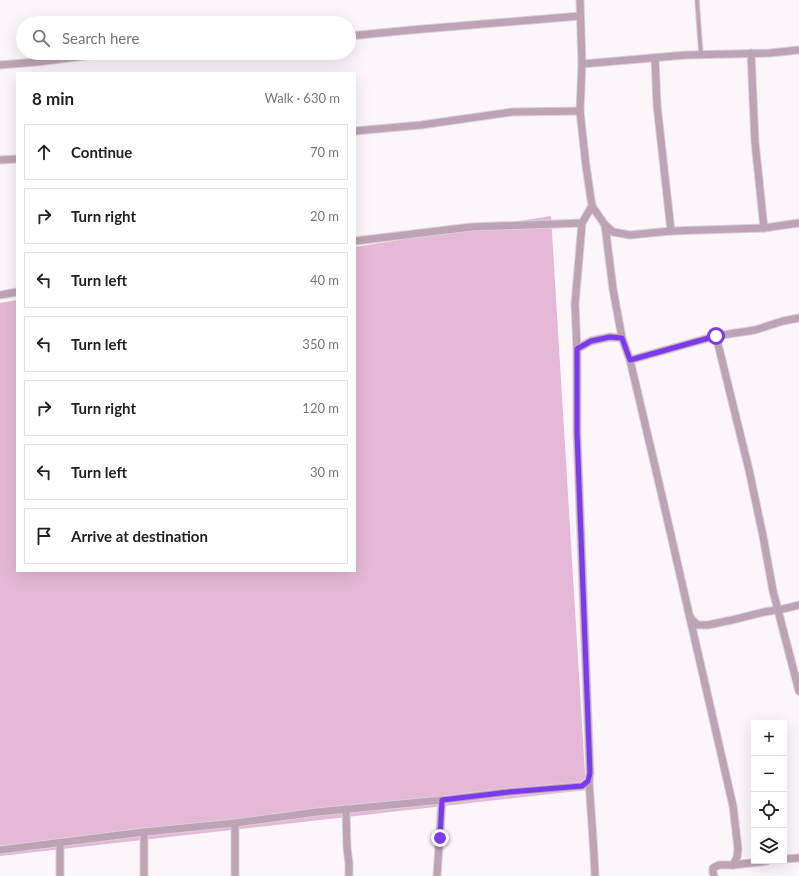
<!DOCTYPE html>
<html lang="en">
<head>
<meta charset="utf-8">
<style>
	body { margin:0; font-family:Lato,sans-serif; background:#f2f2f2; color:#222 }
	.controls { position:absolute; right:12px; bottom:12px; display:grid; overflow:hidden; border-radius:0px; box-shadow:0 4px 16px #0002 }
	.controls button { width:36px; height:36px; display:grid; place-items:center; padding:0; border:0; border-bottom:1px solid #e0e0e0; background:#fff; color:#222; font:20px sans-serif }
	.stop { position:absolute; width:12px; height:12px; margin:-9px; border:3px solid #7c3aed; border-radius:50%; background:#fff }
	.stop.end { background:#7c3aed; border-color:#fff; box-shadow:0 1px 4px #0008 }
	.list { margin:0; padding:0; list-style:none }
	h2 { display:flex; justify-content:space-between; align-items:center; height:52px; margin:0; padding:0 16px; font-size:17px }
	h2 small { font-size:13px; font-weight:400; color:#767676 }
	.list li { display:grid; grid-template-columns:26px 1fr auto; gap:12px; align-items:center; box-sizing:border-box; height:56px; margin:0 8px 8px; padding:0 8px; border:1px solid #e0e0e0; border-radius:0px }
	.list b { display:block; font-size:15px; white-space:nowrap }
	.list em { font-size:13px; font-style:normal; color:#767676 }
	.icon { flex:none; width:22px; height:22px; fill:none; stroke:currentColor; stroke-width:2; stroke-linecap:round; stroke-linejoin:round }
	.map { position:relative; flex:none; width:799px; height:876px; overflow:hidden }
	.search { position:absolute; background:#fff; box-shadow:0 4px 16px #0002; left:16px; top:16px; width:340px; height:44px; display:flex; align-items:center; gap:10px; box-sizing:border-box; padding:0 14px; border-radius:22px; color:#767676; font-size:15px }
	.panel { position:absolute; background:#fff; box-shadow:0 4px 16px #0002; left:16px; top:72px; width:340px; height:500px; border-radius:0px }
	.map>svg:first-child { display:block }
	.green { fill:#e4b8d6 }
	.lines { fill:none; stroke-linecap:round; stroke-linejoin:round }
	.lane-casing { stroke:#d7d1d5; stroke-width:5.5 }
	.street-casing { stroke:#d7d1d5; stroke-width:9 }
	.lane { stroke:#bea2b5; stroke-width:3.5 }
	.street { stroke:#bea2b5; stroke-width:7 }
	.route { stroke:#7c3aed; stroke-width:5 }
</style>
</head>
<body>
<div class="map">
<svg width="799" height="876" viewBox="0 0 799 876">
	<rect width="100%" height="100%" fill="#fcf6fa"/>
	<path class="green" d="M 551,216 L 586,790 L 0,856 L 0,303 L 17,300 L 17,571 L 355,571 L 355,247 Z"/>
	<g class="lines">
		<g class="lane-casing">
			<path id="lane" d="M 697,0 L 701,55"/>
		</g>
		<g class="street-casing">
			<g id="street">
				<path d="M 580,0 L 582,64 L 580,111 L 586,166 L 592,206"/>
				<path d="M 349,36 L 411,30 L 580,16"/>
				<path d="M 751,53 L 755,142 L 764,228"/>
				<path d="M 655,58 L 657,105 L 671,231"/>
				<path d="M 582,64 L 686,55 L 770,53 L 799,50"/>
				<path d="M 0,65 L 36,62 L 110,53"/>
				<path d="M 355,131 L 421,125 L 512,112 L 580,111"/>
				<path d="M 0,160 L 17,159"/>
				<path d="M 605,225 L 613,289 L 622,338 L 630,360 L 662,496 L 733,806 L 738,849 L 737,857 L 733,865"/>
				<path d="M 355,241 L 471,227 L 582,223"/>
				<path d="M 0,295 L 17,292"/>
				<path d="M 716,336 L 749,470 L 763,536 L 773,591 L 799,691"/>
				<path d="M 577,349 L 591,341 L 610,337 L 622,338"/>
				<path d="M 630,360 L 716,336 L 755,330 L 783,321 L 799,318"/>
				<path d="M 690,617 L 697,625 L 708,625 L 732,620 L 764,612 L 783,609 L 799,605"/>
				<path d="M 589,781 L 594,854 L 595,876"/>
				<path d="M 346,809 L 347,848 L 349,863 L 349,876"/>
				<path d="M 235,823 L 235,876"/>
				<path d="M 144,832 L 144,876"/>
				<path d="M 60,843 L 60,876"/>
				<path d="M 0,850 L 144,832 L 235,823 L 317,812 L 442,800 L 509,792 L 582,786 L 589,781 L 590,773 L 577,432 L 577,349 L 575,304 L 582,223 L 592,206 L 605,225 L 613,232 L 630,235 L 671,231 L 764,228 L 799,223"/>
				<path d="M 784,859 L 799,858"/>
				<path d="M 437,876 L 442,800"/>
				<path d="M 714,876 L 713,872 L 713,868 L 719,865 L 733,865 L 767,861"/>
			</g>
		</g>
		<use href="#lane" class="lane"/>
		<use href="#street" class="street"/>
	</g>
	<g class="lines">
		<path class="route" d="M 440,838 L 442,800 L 509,792 L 582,786 L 588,781 L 590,773 L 577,432 L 577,349 L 591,341 L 610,337 L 622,338 L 630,360 L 716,336"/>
	</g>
</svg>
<div class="controls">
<button>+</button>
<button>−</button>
<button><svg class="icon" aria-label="locate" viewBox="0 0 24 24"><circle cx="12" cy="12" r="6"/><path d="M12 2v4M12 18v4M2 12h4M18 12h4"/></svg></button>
<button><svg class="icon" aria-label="layers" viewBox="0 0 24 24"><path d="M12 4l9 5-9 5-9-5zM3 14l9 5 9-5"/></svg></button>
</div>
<div class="stop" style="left:716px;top:336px"></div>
<div class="stop end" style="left:440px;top:838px"></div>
<div class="search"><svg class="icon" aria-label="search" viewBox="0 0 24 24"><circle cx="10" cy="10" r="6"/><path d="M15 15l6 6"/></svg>Search here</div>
<section class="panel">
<h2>8 min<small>Walk · 630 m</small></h2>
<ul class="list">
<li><svg class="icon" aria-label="ahead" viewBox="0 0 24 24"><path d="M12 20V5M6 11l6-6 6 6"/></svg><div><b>Continue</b></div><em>70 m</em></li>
<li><svg class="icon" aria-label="right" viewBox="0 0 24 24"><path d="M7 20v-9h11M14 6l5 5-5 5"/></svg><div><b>Turn right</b></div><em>20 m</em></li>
<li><svg class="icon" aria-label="left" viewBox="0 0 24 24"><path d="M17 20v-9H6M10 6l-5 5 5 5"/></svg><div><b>Turn left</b></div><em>40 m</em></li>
<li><svg class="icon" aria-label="left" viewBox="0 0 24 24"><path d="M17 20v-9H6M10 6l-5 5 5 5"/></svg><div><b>Turn left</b></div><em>350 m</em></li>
<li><svg class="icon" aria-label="right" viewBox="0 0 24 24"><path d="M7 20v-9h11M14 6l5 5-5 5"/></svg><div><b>Turn right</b></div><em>120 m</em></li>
<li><svg class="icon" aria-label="left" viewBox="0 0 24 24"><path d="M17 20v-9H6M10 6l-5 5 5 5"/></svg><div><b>Turn left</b></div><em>30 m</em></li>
<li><svg class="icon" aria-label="arrive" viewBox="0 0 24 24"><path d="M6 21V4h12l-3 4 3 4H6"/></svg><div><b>Arrive at destination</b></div></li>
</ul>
</section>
</div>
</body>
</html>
